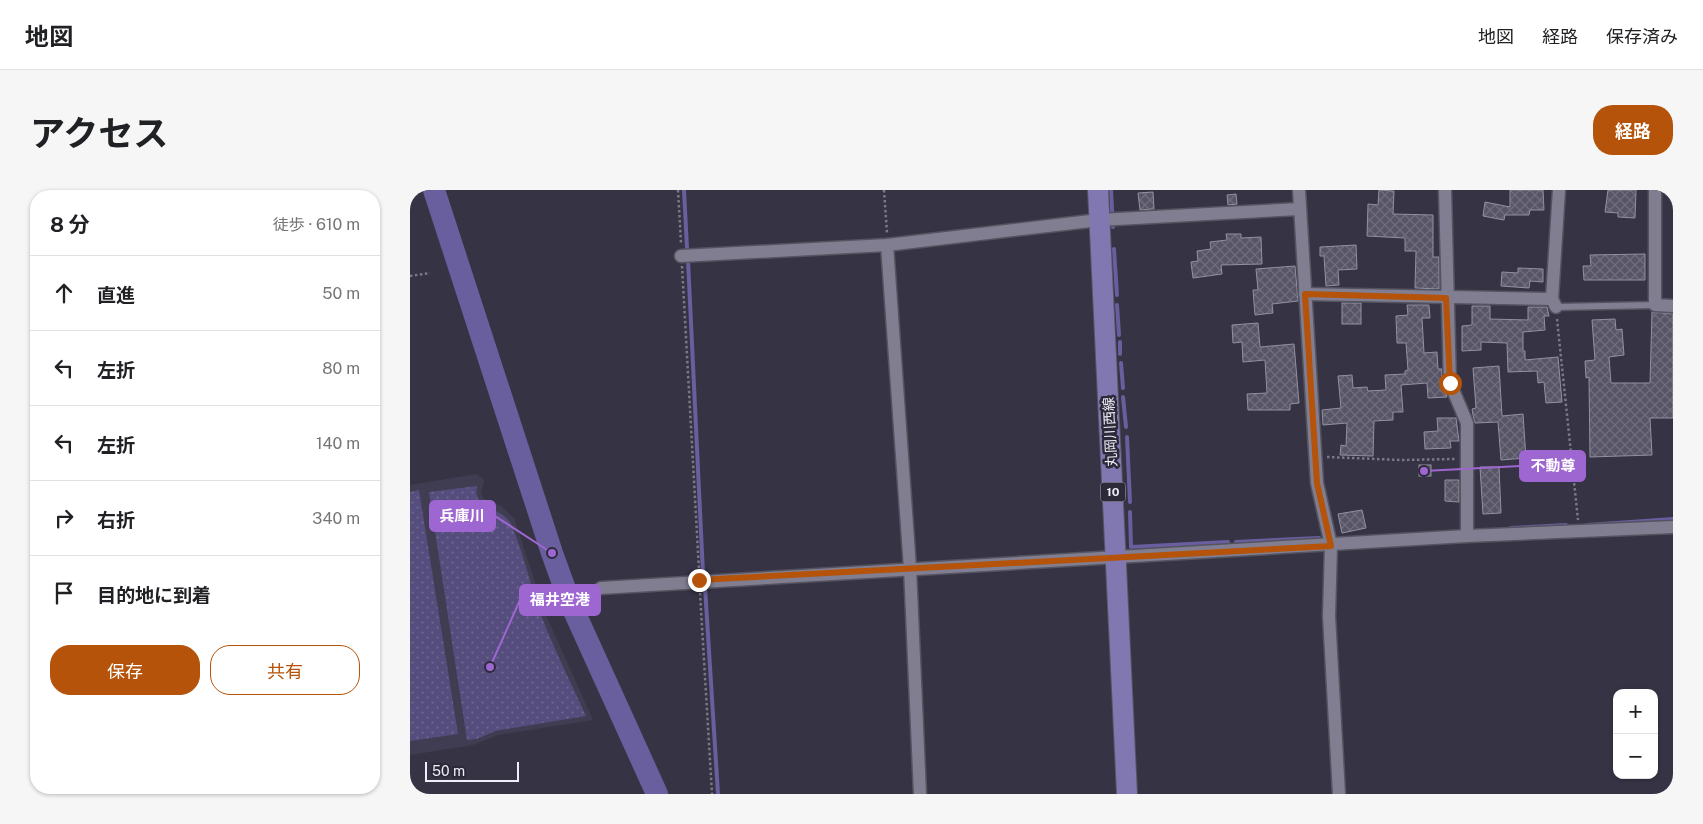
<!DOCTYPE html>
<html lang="ja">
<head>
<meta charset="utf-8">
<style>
	body { margin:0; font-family:"Public Sans","Noto Sans JP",sans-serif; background:#f6f6f6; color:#202124 }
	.controls { position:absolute; right:15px; bottom:15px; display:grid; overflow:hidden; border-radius:10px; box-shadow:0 1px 4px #0004 }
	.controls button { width:45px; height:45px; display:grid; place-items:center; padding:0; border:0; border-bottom:1px solid #e0e0e0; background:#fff; color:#202124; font:25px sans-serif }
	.scale { position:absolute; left:15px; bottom:12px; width:94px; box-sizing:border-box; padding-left:5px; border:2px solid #efeef9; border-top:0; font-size:14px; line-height:18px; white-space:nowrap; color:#efeef9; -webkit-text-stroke:4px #2c2a39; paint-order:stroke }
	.stop { position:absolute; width:15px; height:15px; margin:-11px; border:4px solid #b45309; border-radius:50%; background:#fff }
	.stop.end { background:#b45309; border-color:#fff; box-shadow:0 1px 5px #0008 }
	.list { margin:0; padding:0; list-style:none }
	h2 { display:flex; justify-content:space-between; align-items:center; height:65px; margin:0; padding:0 20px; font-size:21px }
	h2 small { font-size:16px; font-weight:400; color:#757577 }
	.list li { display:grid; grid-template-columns:32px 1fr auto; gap:15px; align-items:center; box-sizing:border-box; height:75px; padding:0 20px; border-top:1px solid #e0e0e0 }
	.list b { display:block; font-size:19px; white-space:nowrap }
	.list em { font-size:16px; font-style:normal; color:#757577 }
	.actions { display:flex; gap:10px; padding:15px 20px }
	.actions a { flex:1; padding:11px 0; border:1px solid #b45309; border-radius:20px; text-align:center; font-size:18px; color:#b45309 }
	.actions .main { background:#b45309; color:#fff }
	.icon { flex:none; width:28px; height:28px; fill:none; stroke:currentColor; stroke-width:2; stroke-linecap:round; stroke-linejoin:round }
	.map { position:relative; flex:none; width:1263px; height:604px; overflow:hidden; border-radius:20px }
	header { display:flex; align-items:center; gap:30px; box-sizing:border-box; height:70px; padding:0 25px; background:#fff; border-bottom:1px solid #e0e0e0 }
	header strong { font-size:24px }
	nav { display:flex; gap:28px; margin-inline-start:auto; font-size:18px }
	.intro { display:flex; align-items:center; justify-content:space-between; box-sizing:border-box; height:120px; padding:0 30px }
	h1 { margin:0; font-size:35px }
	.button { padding:12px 22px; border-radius:20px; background:#b45309; color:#fff; font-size:18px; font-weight:700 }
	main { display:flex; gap:30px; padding:0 30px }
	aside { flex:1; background:#fff; border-radius:20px; box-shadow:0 1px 4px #0004 }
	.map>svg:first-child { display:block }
	.built { fill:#403d52 }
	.grass { fill:url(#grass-dots) }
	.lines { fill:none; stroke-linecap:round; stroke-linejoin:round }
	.stream { stroke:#695e9e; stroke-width:4 }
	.river { stroke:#695e9e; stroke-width:22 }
	.building { fill:url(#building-cross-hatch); stroke:#9290a2 }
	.lane-casing { stroke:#545360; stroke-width:9 }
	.street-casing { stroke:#545360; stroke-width:15 }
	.primary-casing { stroke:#545360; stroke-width:22 }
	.path { stroke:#7a7987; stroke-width:2.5; stroke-dasharray:2.5 2.5; stroke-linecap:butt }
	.lane { stroke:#807e90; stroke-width:6 }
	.street { stroke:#807e90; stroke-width:12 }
	.primary { stroke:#8177b1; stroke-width:20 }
	.route { stroke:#b45309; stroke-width:6 }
	.labels { text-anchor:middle; stroke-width:5; stroke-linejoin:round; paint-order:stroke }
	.shield { fill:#2c2a39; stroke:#b4b3bf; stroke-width:1 }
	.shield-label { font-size:12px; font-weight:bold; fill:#efeef9 }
	.street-label { font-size:14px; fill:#efeef9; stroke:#2c2a39 }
	.leader { fill:none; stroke:#9e66d0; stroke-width:2 }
	.callout-dot { fill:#9e66d0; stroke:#2c2a39; stroke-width:2 }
	.callout { fill:#9e66d0; stroke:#9e66d0; stroke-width:2 }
	.callout-label { font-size:15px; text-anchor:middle; font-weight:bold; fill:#fff }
</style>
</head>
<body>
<header>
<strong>地図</strong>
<nav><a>地図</a><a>経路</a><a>保存済み</a></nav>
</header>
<div class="intro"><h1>アクセス</h1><a class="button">経路</a></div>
<main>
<aside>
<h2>8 分<small>徒歩 · 610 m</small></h2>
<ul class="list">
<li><svg class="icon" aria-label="ahead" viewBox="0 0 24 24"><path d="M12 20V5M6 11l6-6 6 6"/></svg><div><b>直進</b></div><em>50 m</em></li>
<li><svg class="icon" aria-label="left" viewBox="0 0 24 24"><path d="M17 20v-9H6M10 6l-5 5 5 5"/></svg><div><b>左折</b></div><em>80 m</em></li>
<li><svg class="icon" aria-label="left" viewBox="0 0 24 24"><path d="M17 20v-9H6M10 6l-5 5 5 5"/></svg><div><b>左折</b></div><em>140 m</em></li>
<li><svg class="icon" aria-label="right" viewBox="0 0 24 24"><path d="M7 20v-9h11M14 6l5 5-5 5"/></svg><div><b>右折</b></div><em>340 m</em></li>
<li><svg class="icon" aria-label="arrive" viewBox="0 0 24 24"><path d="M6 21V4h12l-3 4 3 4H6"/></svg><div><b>目的地に到着</b></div></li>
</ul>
<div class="actions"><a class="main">保存</a><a>共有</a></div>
</aside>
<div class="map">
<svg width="1263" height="604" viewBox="0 0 1263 604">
	<defs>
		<pattern id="grass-dots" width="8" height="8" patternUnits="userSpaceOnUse" patternTransform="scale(1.25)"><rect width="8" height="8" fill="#554d7d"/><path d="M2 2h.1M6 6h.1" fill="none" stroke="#6e6790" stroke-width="1.8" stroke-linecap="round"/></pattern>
		<pattern id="building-cross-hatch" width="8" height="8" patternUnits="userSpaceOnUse" patternTransform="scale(1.25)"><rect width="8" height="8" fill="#575566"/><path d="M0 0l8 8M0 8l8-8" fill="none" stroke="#6f6e7d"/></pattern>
	</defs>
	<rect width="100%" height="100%" fill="#363444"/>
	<path class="built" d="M 67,284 L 74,290 L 71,303 L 74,309 L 91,316 L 104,328 L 135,423 L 183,530 L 88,545 L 63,555 L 0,565 L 0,295 Z"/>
	<g class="grass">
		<path d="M 67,296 C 62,321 92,316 101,334 C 114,363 120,396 131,425 C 144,459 161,493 176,526 L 85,541 L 67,549 L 57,550 L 19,302 Z"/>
		<path d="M 9,300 L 48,544 L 0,551 L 0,302 Z"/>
	</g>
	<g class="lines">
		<g class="stream">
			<path d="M 274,0 L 277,58"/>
			<path d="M 701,0 L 703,37"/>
			<path d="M 704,59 L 707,105"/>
			<path d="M 278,70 L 293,384"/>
			<path d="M 707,115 L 709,145"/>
			<path d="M 710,152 L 710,164"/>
			<path d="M 711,173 L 713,198"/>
			<path d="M 713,207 L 716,237"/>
			<path d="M 717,247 L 720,312"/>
			<path d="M 720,322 L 721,357 L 818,352"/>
			<path d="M 1178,335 L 1263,329"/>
			<path d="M 1101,338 L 1156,335"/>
			<path d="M 826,352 L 909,348"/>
			<path d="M 295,397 L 308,604"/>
		</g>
		<path class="river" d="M 24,0 L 142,363 L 159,410 L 247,604"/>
	</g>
	<g class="building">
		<path d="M 969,0 L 984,1 L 983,24 L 1023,25 L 1023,67 L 1029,67 L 1029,99 L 1005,98 L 1006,61 L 995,61 L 995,48 L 957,46 L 958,14 L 968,15 Z"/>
		<path d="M 1100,0 L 1133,0 L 1134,20 L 1120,20 L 1119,25 L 1095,25 L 1094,30 L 1073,26 L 1075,12 L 1100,17 Z"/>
		<path d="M 1198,0 L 1226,0 L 1225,28 L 1208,27 L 1208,23 L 1195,22 Z"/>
		<path d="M 743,2 L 744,19 L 730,20 L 728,3 Z"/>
		<path d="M 826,4 L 827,14 L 818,15 L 817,5 Z"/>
		<path d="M 816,44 L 831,44 L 831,48 L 851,47 L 852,74 L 811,75 L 812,84 L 783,88 L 781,72 L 788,71 L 787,61 L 801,59 L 800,52 L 817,50 Z"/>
		<path d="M 946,55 L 947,79 L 928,80 L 929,95 L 916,96 L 914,66 L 910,66 L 910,57 Z"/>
		<path d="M 1235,64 L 1235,90 L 1174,90 L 1173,76 L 1181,76 L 1180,65 Z"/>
		<path d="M 885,76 L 888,111 L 862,114 L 863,123 L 845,125 L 843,100 L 848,100 L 846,79 Z"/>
		<path d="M 1108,78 L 1133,79 L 1133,92 L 1120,91 L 1119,98 L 1091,96 L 1092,82 L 1108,83 Z"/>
		<rect x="932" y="113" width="19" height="21"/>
		<path d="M 997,115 L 1019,115 L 1020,128 L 1012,128 L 1014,163 L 1027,162 L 1028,179 L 1032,179 L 1032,194 L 1037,207 L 1018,208 L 1017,193 L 991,195 L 993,222 L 983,222 L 983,230 L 964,231 L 963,266 L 930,265 L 931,255 L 936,256 L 937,233 L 913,235 L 912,220 L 931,218 L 928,186 L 942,185 L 943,198 L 957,197 L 958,201 L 976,200 L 975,185 L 995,184 L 995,181 L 998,180 L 996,153 L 987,153 L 986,126 L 998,125 Z"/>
		<path d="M 1062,116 L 1080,116 L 1080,129 L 1118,130 L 1118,117 L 1137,117 L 1139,126 L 1134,126 L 1135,140 L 1113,142 L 1113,161 L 1115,161 L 1115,170 L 1148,167 L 1152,212 L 1136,213 L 1134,192 L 1128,193 L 1127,181 L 1098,182 L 1097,153 L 1071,152 L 1071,160 L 1052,161 L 1052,136 L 1062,135 Z"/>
		<path d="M 1242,122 L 1263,124 L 1263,228 L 1240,228 L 1242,265 L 1180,267 L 1179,187 L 1176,188 L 1175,171 L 1185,170 L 1182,130 L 1205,129 L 1206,140 L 1212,139 L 1214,165 L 1199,167 L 1201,193 L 1240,193 Z"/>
		<path d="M 848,133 L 850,157 L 884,154 L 889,213 L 880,214 L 880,220 L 838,220 L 837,204 L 857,203 L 855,170 L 833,172 L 832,152 L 823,153 L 822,135 Z"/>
		<path d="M 1089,176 L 1092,226 L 1113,224 L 1116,268 L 1091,270 L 1088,232 L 1065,233 L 1063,225 L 1062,219 L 1066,218 L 1063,178 Z"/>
		<path d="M 1027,228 L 1046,228 L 1049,251 L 1040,251 L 1041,258 L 1015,259 L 1014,242 L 1028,241 Z"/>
		<rect x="1009" y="275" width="12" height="11"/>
		<path d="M 1070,277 L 1089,277 L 1091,323 L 1073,324 Z"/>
		<path d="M 1035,290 L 1049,290 L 1049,312 L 1035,311 Z"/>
		<path d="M 952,320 L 956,338 L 932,343 L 928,324 Z"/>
	</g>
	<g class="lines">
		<g class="lane-casing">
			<path id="lane" d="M 1146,117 L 1245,115"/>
		</g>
		<g class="street-casing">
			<g id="street">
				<path d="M 889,0 L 907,293 L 921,355 L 919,426 L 929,604"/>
				<path d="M 1035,0 L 1040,193 L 1057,233 L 1057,346"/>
				<path d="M 1245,0 L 1245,115 L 1263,116"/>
				<path d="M 477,55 L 500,378 L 510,604"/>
				<path d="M 271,66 L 477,55 L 689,30 L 889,19"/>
				<path d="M 895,104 L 1142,109 L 1146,117"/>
				<path d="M 1142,109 L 1149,0"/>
				<path d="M 191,398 L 1057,346 L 1263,337"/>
			</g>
		</g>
		<g class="primary-casing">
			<path id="primary" d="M 688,0 L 717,604"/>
		</g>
		<g class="path">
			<path d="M 268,0 L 271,53"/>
			<path d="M 474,0 L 477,43"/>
			<path d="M 272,76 L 289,380"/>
			<path d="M 0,86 L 20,83"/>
			<path d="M 1147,129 L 1168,330"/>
			<path d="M 917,267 L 991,270 L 1046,269"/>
			<path d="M 290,403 L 302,604"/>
		</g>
		<use href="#lane" class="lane"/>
		<use href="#street" class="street"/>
		<use href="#primary" class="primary"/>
	</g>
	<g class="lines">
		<path class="route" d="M 289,390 L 921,356 L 907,293 L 895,104 L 1036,108 L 1040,193"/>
	</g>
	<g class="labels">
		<rect class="shield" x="690.5" y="292.5" width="25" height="19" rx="4"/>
		<g class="shield-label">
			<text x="703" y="306">10</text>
		</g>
		<g class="street-label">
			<text transform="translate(700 242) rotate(-93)" y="5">丸岡川西線</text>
		</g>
	</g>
	<path class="leader" d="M1014 281L1110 276M142 363L85 326M80 477L110 410"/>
	<g class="callout-dot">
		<circle cx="1014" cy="281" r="5"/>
		<circle cx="142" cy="363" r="5"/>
		<circle cx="80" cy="477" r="5"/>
	</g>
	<g class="callout">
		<rect x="1110" y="261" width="65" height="30" rx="5"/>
		<rect x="20" y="311" width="65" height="30" rx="5"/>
		<rect x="110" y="395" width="80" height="30" rx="5"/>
	</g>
	<g class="callout-label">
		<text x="1143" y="281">不動尊</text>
		<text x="52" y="331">兵庫川</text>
		<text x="150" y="415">福井空港</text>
	</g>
</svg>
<div class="controls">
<button>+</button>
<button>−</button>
</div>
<div class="scale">50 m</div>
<div class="stop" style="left:1040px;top:193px"></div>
<div class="stop end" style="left:289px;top:390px"></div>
</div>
</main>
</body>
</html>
